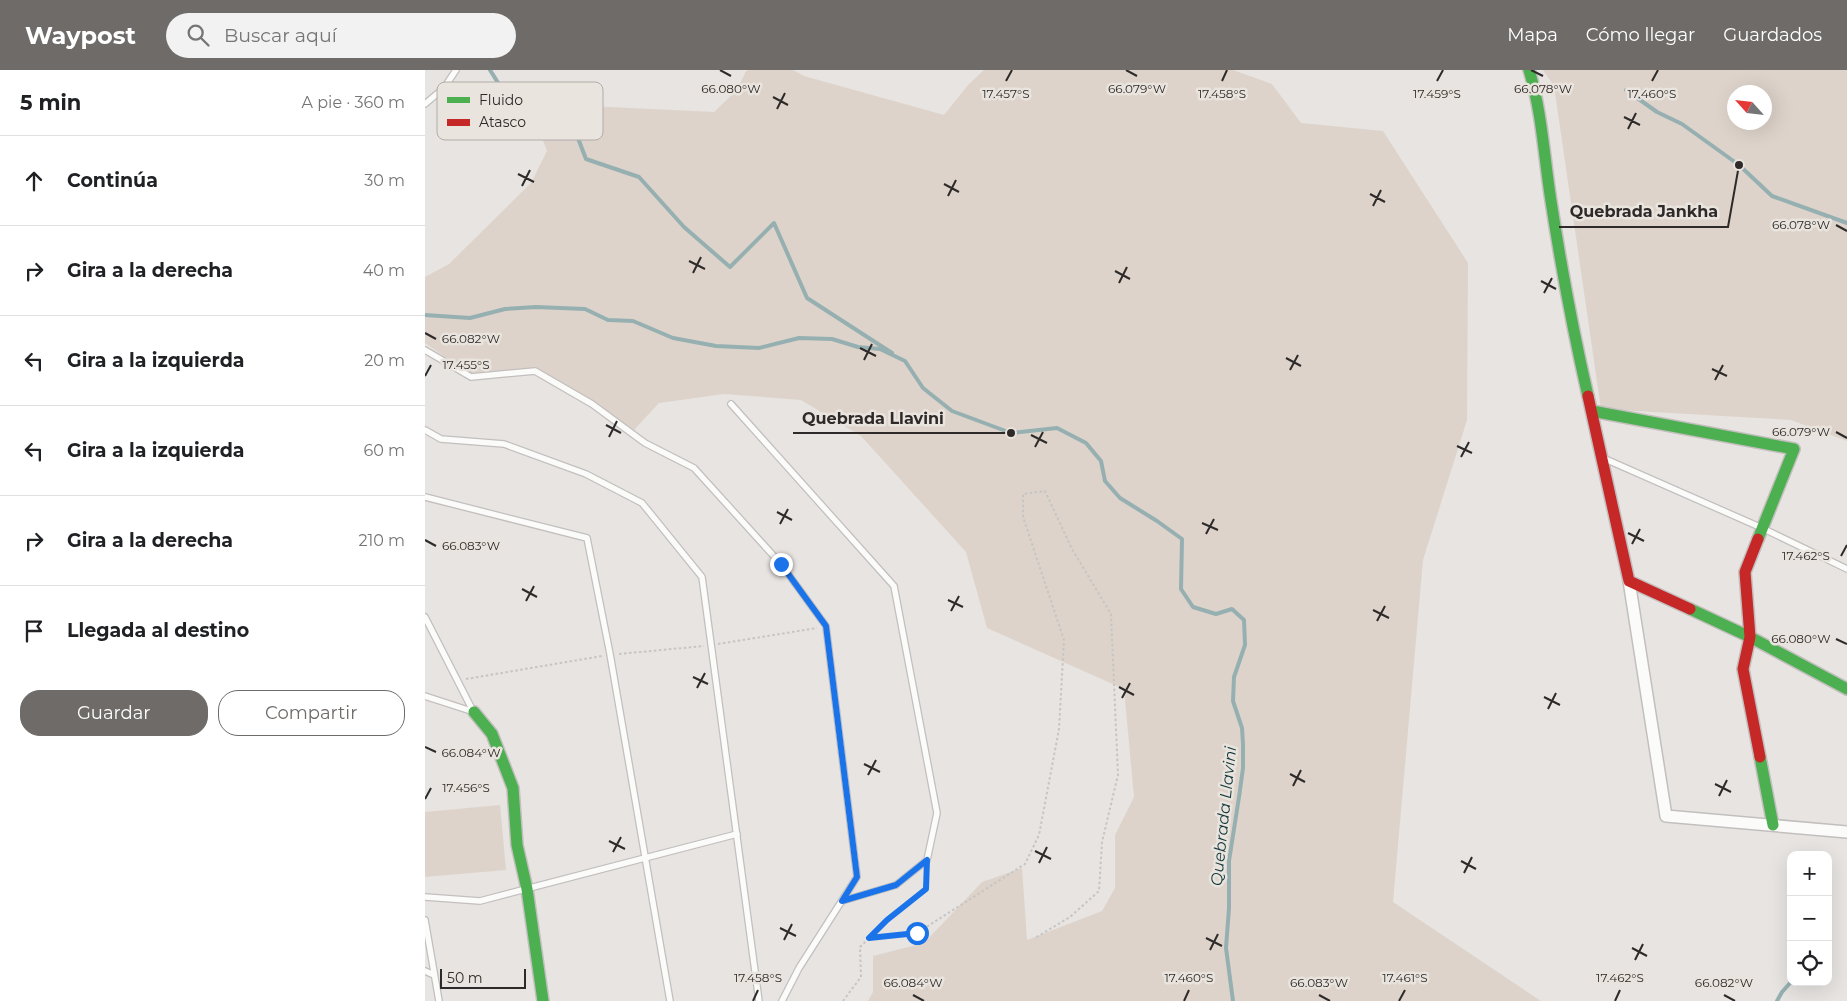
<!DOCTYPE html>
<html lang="es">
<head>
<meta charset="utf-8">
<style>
	body { margin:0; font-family:Montserrat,sans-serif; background:#f2f2f2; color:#202124 }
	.controls { position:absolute; right:15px; bottom:15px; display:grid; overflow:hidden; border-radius:10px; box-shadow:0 5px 20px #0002 }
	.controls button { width:45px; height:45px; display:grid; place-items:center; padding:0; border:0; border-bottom:1px solid #e0e0e0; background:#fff; color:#202124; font:25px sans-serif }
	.compass { position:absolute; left:1302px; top:15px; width:45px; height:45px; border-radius:50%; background:#fff; box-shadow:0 5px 20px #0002; rotate:297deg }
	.scale { position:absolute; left:15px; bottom:12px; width:86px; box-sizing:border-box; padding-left:5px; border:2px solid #2d2a29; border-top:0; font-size:14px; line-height:18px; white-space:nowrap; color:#2d2a29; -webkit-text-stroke:4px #eae4de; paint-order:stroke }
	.stop { position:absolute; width:15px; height:15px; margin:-11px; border:4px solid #1a73e8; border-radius:50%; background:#fff }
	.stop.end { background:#1a73e8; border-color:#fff; box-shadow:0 1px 5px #0008 }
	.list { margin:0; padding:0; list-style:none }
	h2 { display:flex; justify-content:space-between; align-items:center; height:65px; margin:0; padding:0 20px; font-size:21px }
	h2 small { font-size:16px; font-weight:400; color:#757577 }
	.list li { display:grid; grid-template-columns:32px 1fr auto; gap:15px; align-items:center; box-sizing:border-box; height:90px; padding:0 20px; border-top:1px solid #e0e0e0 }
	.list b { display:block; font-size:19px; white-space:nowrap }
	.list em { font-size:16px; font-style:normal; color:#757577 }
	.actions { display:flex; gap:10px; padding:15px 20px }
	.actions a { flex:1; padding:11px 0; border:1px solid #6e6b69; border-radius:20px; text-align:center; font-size:18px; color:#6e6b69 }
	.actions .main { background:#6e6b69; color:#fff }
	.icon { flex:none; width:28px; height:28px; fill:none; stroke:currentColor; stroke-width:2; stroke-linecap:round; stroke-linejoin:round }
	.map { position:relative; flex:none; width:1422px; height:931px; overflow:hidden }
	header { display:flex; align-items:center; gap:30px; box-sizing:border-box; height:70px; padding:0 25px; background:#6e6b69; color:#fff }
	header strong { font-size:24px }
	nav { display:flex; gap:28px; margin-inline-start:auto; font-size:18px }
	.search { width:350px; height:45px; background:#f2f2f2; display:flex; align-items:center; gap:12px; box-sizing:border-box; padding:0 18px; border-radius:28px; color:#757577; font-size:19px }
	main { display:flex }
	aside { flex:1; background:#fff }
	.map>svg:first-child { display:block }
	.green { fill:#ddd3ca; fill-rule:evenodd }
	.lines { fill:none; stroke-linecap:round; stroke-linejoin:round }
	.stream { stroke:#96b0b1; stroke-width:4 }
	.lane-casing { stroke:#c2bfbe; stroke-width:8 }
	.street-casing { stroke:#c2bfbe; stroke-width:14 }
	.fast-casing { stroke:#c2bfbe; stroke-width:14 }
	.jam-casing { stroke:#c2bfbe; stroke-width:14 }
	.path { stroke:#c6c5c5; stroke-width:2; stroke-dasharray:2.5 2.5; stroke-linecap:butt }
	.lane { stroke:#fbfbfa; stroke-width:5.5 }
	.street { stroke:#fbfbfa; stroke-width:11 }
	.fast { stroke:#4caf50; stroke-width:11 }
	.jam { stroke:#c62828; stroke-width:11 }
	.route { stroke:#1a73e8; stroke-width:6 }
	.ticks { fill:none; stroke:#2d2a29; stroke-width:2 }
	.labels { text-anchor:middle; stroke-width:5; stroke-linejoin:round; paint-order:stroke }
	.water-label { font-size:16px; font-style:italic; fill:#143a3d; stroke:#eae4de }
	.key { fill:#eae4de; stroke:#b1aca8; stroke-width:1 }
	.key-label { font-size:14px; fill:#2d2a29 }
	.ticks-label { font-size:12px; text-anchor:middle; fill:#2d2a29; stroke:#eae4de; stroke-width:5; stroke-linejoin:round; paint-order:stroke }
	.leader { fill:none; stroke:#2d2a29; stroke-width:2 }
	.callout-dot { fill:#2d2a29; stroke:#eae4de; stroke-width:2 }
	.callout-label { font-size:16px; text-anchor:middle; font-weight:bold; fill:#2d2a29; stroke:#eae4de; stroke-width:5; stroke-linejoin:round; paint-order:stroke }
</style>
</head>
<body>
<header>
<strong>Waypost</strong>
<div class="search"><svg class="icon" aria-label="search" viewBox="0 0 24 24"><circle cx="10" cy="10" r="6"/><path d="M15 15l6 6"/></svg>Buscar aquí</div>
<nav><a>Mapa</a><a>Cómo llegar</a><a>Guardados</a></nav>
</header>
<main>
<aside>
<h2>5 min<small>A pie · 360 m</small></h2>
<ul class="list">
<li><svg class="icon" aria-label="ahead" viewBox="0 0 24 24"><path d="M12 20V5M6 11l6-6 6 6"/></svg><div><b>Continúa</b></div><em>30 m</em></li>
<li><svg class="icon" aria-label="right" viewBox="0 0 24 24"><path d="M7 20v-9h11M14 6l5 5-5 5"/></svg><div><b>Gira a la derecha</b></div><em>40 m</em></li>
<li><svg class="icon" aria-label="left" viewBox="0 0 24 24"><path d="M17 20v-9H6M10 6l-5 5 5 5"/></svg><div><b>Gira a la izquierda</b></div><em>20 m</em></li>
<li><svg class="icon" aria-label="left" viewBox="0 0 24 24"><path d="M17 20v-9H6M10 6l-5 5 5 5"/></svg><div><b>Gira a la izquierda</b></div><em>60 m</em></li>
<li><svg class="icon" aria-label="right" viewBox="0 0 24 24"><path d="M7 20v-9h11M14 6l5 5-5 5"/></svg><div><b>Gira a la derecha</b></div><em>210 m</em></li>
<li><svg class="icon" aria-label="arrive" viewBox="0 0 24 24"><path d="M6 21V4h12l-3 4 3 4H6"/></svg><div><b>Llegada al destino</b></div></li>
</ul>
<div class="actions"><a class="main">Guardar</a><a>Compartir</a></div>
</aside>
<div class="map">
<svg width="1422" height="931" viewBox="0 0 1422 931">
	<rect width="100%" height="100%" fill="#e7e4e1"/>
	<g class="green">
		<path d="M 324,0 L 368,0 L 379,6 L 519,45 L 544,14 L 559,0 L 808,0 L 847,14 L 876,53 L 958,61 L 1043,193 L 1042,350 L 998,490 L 968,832 L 1116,931 L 443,931 L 448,922 L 448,886 L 499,873 L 557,812 L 597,798 L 602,870 L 677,841 L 690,818 L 690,765 L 709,727 L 699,619 L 562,558 L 541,482 L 436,366 L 376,330 L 299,324 L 234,333 L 209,360 L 118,304 L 43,303 L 0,273 L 0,207 L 24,194 L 106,113 L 122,81 L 111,52 L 142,35 L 289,42 L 312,20 L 321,1 Z"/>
		<path d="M 1118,0 L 1422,0 L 1422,371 L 1366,350 L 1176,339 L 1129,16 ZM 1310,22 L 1340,22 L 1340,52 L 1310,52 Z"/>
		<path d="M 75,735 L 81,800 L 0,807 L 0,742 Z"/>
	</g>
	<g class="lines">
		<g class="stream">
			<path d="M 65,0 L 97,51 L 146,50 L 161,89 L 214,107 L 259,157 L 305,197 L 349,153 L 382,228 L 467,283"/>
			<path d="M 1201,20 L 1232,42 L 1257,54 L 1314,95 L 1347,126 L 1422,153"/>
			<path d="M 0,245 L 45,248 L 80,239 L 111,237 L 160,239 L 183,250 L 208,251 L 248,268 L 291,276 L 334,278 L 374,268 L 407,269 L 433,277 L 455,279 L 480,291 L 498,318 L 527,341 L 586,363 L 632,358 L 661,373 L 676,391 L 680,411 L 695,428 L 732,451 L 757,469 L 756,519 L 768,537 L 791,544 L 807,539 L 819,550 L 820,575 L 809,607 L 808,631 L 817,658 L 818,674 L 818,698 L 814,727 L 804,791 L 804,838 L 801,878 L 808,931"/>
			<path d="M 1352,931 L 1357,922 L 1366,912"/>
		</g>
		<g class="lane-casing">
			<g id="lane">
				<path d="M 0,34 L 19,18 L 31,0"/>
				<path d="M 0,280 L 46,307 L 110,301 L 167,334 L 220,373 L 269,398 L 356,494 L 401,556 L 432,807 L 374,898 L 357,931"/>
				<path d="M 306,334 L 469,516 L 512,743 L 502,790 L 471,815 L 417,831"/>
				<path d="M 0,360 L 16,369 L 79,374 L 161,404 L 217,433 L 277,507 L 334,931"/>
				<path d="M 1178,388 L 1337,458 L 1422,499"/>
				<path d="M 0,427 L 162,468 L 185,584 L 245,931"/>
				<path d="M 0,547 L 48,641"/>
				<path d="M 0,626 L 49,642"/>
				<path d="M 0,827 L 55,831 L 312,764"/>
				<path d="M 0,850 L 14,931"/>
				<path d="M 0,901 L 9,905"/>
			</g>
		</g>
		<g class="street-casing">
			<path id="street" d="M 1204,511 L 1241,746 L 1422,762"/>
		</g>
		<g class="fast-casing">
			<g id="fast">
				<path d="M 1104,0 C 1117,42 1119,87 1126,131 C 1136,196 1148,261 1163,326"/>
				<path d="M 1167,341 L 1369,379 L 1333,469"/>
				<path d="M 1265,539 L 1325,567 L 1422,619"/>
				<path d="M 49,642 L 67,664 L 88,718 L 92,775 L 102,819 L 118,931"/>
				<path d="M 1335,687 L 1348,755"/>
			</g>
		</g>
		<g class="jam-casing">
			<g id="jam">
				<path d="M 1163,326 L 1204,511 L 1265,539"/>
				<path d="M 1333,469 L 1320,502 L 1325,567 L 1318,599 L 1335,687"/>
			</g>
		</g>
		<g class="path">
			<path d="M 293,574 L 392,558"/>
			<path d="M 194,584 L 279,576"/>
			<path d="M 41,609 L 177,586"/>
			<path d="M 444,868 L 492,863 L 600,794 L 614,765 L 634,659 L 639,570 L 598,447 L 598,424 L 620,421 L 647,479 L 686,544 L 693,705 L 677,772 L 674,821 L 645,847 L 610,868"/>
			<path d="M 418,931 L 436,907 L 435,877 L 462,850 L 501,819 L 501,802"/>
		</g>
		<use href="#lane" class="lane"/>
		<use href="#street" class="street"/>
		<use href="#fast" class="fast"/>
		<use href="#jam" class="jam"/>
	</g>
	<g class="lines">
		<path class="route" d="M 356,494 L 401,556 L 432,807 L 417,831 L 471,815 L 502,790 L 501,819 L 462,850 L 444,868 L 492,863"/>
	</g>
	<path class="ticks" d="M 295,0 L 306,6M 701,0 L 712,6M 1106,0 L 1118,6M 581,11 L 587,0M 797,11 L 802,0M 1012,11 L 1018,0M 1227,11 L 1233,0M 348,27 L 363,35M 352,39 L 360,23M 1199,47 L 1215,55M 1203,59 L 1211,43M 93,104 L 109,112M 519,114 L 534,122M 97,116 L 105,100M 945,124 L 960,132M 523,126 L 531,110M 948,136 L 956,120M 1411,155 L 1422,161M 264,191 L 280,199M 690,201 L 705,209M 268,203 L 276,187M 1116,211 L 1131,219M 694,213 L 702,197M 1119,223 L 1127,208M 0,263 L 11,269M 435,278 L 451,286M 861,288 L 876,296M 439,290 L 447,274M 1287,299 L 1302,306M 865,300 L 873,285M 0,306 L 6,295M 1290,310 L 1298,295M 181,355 L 196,363M 1411,362 L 1422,368M 606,365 L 622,373M 184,367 L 192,351M 1032,376 L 1047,383M 610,377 L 618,362M 1036,387 L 1044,372M 352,442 L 367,450M 777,453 L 793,460M 355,454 L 363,439M 1203,463 L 1219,471M 781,464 L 789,449M 0,470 L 11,476M 1207,474 L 1215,459M 1416,486 L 1422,475M 97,519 L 112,527M 523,530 L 538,537M 101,531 L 109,516M 948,540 L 964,548M 526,541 L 534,526M 952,551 L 960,536M 1411,569 L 1422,574M 268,607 L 283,614M 694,617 L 709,625M 272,618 L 280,603M 1119,627 L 1135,635M 697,628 L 705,613M 1123,639 L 1131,623M 0,677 L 11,682M 439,694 L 455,702M 865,704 L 880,712M 443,705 L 451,690M 1290,714 L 1306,722M 868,716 L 876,700M 1294,726 L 1302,710M 0,729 L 6,718M 184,771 L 200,779M 610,781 L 626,789M 188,782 L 196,767M 1036,791 L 1051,799M 614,793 L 622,777M 1039,803 L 1047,787M 355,858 L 371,866M 781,868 L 797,876M 359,870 L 367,854M 1207,878 L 1222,886M 785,880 L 793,864M 1210,890 L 1218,874M 488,925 L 499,931M 894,925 L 905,931M 1299,925 L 1310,931M 328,931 L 333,920M 759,931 L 764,920M 974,931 L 980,920M 1190,931 L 1195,920"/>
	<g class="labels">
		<g class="water-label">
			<text transform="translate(798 746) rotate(-84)" y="6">Quebrada Llavini</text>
		</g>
	</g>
	<rect x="12" y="12" width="166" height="58" rx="8" class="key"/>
	<rect x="22" y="27" width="23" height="6" fill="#4caf50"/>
	<rect x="22" y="49" width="23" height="7" fill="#c62828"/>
	<g class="key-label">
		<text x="54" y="35">Fluido</text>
		<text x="54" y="57">Atasco</text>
	</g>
	<g class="ticks-label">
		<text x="306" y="23">66.080°W</text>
		<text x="712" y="23">66.079°W</text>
		<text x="1118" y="23">66.078°W</text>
		<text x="581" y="28">17.457°S</text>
		<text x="797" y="28">17.458°S</text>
		<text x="1012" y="28">17.459°S</text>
		<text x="1227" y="28">17.460°S</text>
		<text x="1376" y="159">66.078°W</text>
		<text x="46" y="273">66.082°W</text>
		<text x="41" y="299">17.455°S</text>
		<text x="1376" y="366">66.079°W</text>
		<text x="46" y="480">66.083°W</text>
		<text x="1381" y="490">17.462°S</text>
		<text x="1376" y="573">66.080°W</text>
		<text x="46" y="687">66.084°W</text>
		<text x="41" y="722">17.456°S</text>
		<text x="333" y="912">17.458°S</text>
		<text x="764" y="912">17.460°S</text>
		<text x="980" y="912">17.461°S</text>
		<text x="1195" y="912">17.462°S</text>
		<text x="488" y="917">66.084°W</text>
		<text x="894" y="917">66.083°W</text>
		<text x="1299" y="917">66.082°W</text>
	</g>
	<path class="leader" d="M1314 95L1303 157H1134M586 363L529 363H368"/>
	<g class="callout-dot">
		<circle cx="1314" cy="95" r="5"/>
		<circle cx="586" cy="363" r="5"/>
	</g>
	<g class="callout-label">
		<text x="1219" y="147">Quebrada Jankha</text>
		<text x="448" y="354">Quebrada Llavini</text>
	</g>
</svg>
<div class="controls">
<button>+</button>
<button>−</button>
<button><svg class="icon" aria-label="locate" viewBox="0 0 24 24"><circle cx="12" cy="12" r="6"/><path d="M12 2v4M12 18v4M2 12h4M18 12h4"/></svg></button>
</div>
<svg class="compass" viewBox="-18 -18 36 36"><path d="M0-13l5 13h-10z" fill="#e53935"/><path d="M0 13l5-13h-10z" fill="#757577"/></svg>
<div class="scale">50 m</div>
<div class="stop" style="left:492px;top:863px"></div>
<div class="stop end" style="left:356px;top:494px"></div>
</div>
</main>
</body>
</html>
